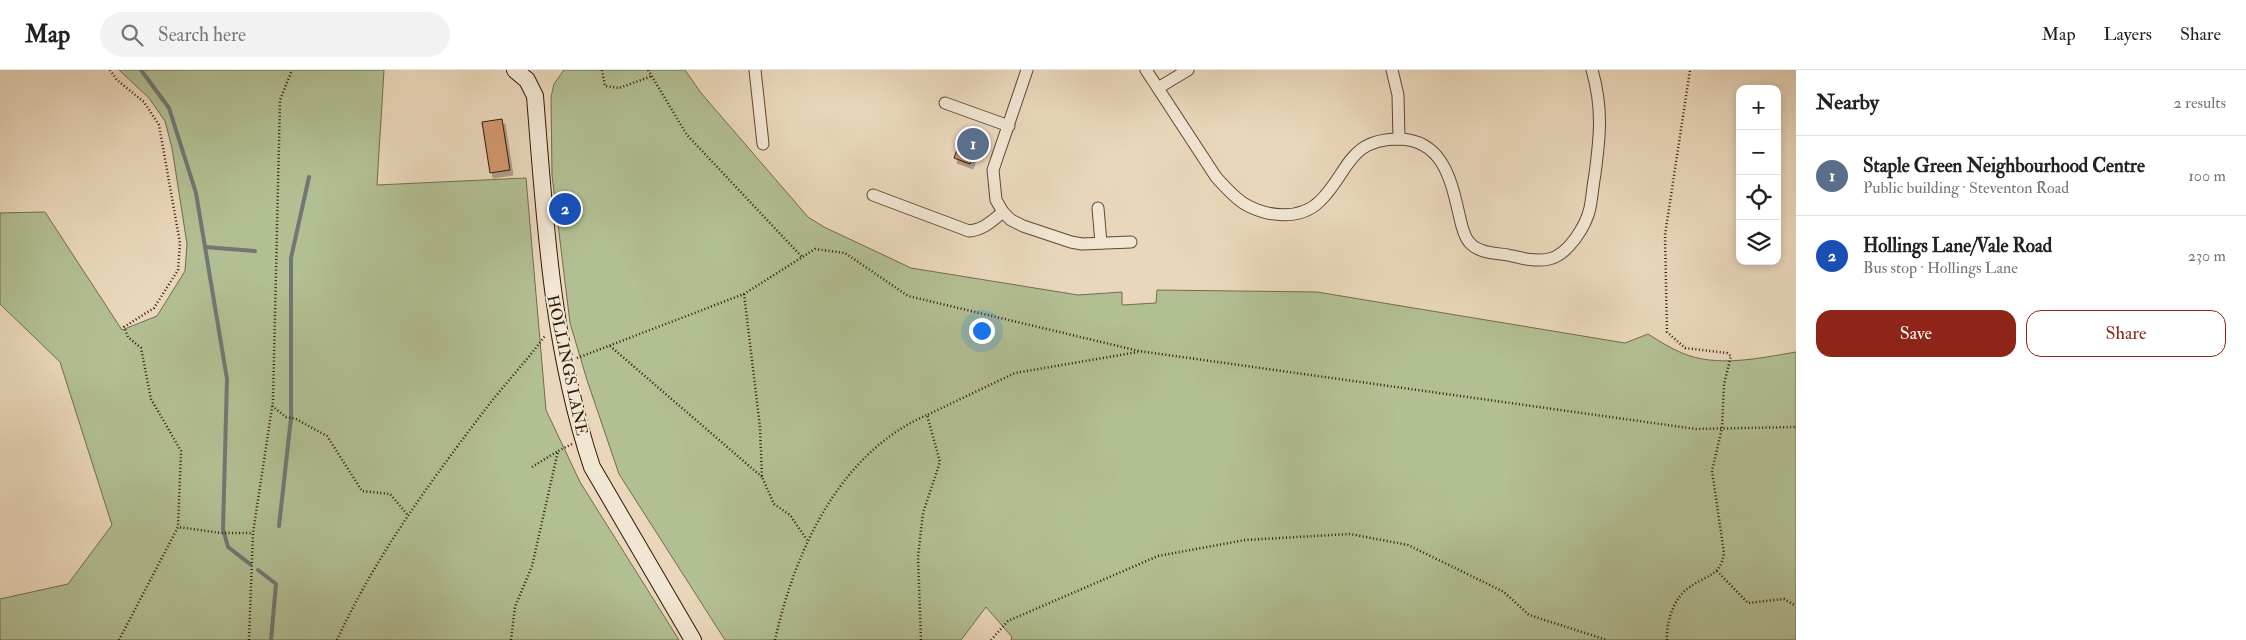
<!DOCTYPE html>
<html lang="en">
<head>
<meta charset="utf-8">
<style>
	body { margin:0; font-family:"IM FELL Double Pica",serif; background:#f2f2f2; color:#222 }
	.controls { position:absolute; right:15px; top:15px; display:grid; overflow:hidden; border-radius:10px; box-shadow:0 2px 8px #0003 }
	.controls button { width:45px; height:45px; display:grid; place-items:center; padding:0; border:0; border-bottom:1px solid #e0e0e0; background:#fff; color:#222; font:25px sans-serif }
	.you { position:absolute; left:981px; top:260px; width:18px; height:18px; margin:-12px; border:4px solid #fff; border-radius:50%; background:#1a73e8; box-shadow:0 0 0 8px #1a73e833 }
	.badge { display:grid; place-items:center; width:32px; height:32px; border-radius:50%; background:#8f2418; color:#fff; font-size:16px; font-weight:700 }
	.pin { position:absolute; translate:-50% -50%; border:2px solid #fff; box-shadow:0 1px 5px #0006 }
	.list { margin:0; padding:0; list-style:none }
	h2 { display:flex; justify-content:space-between; align-items:center; height:65px; margin:0; padding:0 20px; font-size:21px }
	h2 small { font-size:16px; font-weight:400; color:#767676 }
	.list li { display:grid; grid-template-columns:32px 1fr auto; gap:15px; align-items:center; box-sizing:border-box; height:80px; padding:0 20px; border-top:1px solid #e0e0e0 }
	.list b { display:block; font-size:19px; white-space:nowrap }
	.list p { margin:0; font-size:16px; white-space:nowrap; color:#767676 }
	.list em { font-size:16px; font-style:normal; color:#767676 }
	.actions { display:flex; gap:10px; padding:15px 20px }
	.actions a { flex:1; padding:11px 0; border:1px solid #8f2418; border-radius:15px; text-align:center; font-size:18px; color:#8f2418 }
	.actions .main { background:#8f2418; color:#fff }
	.icon { flex:none; width:28px; height:28px; fill:none; stroke:currentColor; stroke-width:2; stroke-linecap:round; stroke-linejoin:round }
	.map { position:relative; flex:none; width:1796px; height:570px; overflow:hidden }
	header { display:flex; align-items:center; gap:30px; box-sizing:border-box; height:70px; padding:0 25px; background:#fff; border-bottom:1px solid #e0e0e0 }
	header strong { font-size:24px }
	nav { display:flex; gap:28px; margin-inline-start:auto; font-size:18px }
	.search { width:350px; height:45px; background:#f2f2f2; display:flex; align-items:center; gap:12px; box-sizing:border-box; padding:0 18px; border-radius:28px; color:#767676; font-size:19px }
	main { display:flex }
	aside { flex:1; background:#fff }
	.map>svg:first-child { display:block }
	.green { fill:#b2bf93; stroke:#726c4c }
	.lines { fill:none; stroke-linecap:round; stroke-linejoin:round }
	.stream { stroke:#727773; stroke-width:4 }
	.building { fill:#d3956d; stroke:#311806; filter:url(#shadow) }
	.street-casing { stroke:#5f4833; stroke-width:13 }
	.secondary-casing { stroke:#311806; stroke-width:18 }
	.path { stroke:#311806; stroke-width:2.5; stroke-dasharray:1 2.5; stroke-linecap:butt }
	.street { stroke:#f1e5d3; stroke-width:11 }
	.secondary { stroke:#f1e5d3; stroke-width:16 }
	.labels { text-anchor:middle; stroke-width:4; stroke-linejoin:round; paint-order:stroke }
	.street-label { font-size:16px; fill:#311806; stroke:#f1e5d3 }
</style>
</head>
<body>
<header>
<strong>Map</strong>
<div class="search"><svg class="icon" aria-label="search" viewBox="0 0 24 24"><circle cx="10" cy="10" r="6"/><path d="M15 15l6 6"/></svg>Search here</div>
<nav><a>Map</a><a>Layers</a><a>Share</a></nav>
</header>
<main>
<div class="map">
<svg width="1796" height="570" viewBox="0 0 1796 570">
	<defs>
		<filter id="shadow"><feDropShadow dx="3" dy="5" stdDeviation="0" flood-color="#0004"/></filter>
	</defs>
	<rect width="100%" height="100%" fill="#ead7bb"/>
	<filter id="stains"><feTurbulence type="fractalNoise" baseFrequency=".004" numOctaves="4"/><feColorMatrix values="0 0 0 0 .2 0 0 0 0 .09 0 0 0 0 .02 0 0 0 .5 -.17"/></filter>
	<radialGradient id="worn" r=".72"><stop offset=".6" stop-color="#630" stop-opacity="0"/><stop offset="1" stop-color="#630" stop-opacity=".3"/></radialGradient>
	<g class="green">
		<path d="M 119,0 L 384,0 L 377,115 L 526,108 L 546,340 L 580,412 L 679,570 L 0,570 L 0,529 L 68,514 L 112,455 L 60,292 L 0,234 L 0,143 L 45,142 L 122,260 L 157,246 L 185,201 L 187,174 L 172,78 L 165,51 L 149,28 Z"/>
		<path d="M 564,0 L 685,0 L 701,23 L 808,147 L 824,157 L 911,198 L 1078,225 L 1122,222 L 1122,235 L 1156,233 L 1157,220 L 1317,222 L 1625,273 L 1648,264 C 1659,271 1670,278 1682,283 C 1717,298 1760,288 1796,282 L 1796,570 L 1011,570 L 1012,567 L 986,537 L 961,570 L 725,570 L 619,404 L 587,310 L 570,253 L 552,105 L 551,27 L 554,14 Z"/>
	</g>
	<g class="lines">
		<g class="stream">
			<path d="M 141,0 L 169,38 L 196,123 L 227,309 L 223,459 L 228,477 L 250,494"/>
			<path d="M 205,177 L 255,181"/>
			<path d="M 279,456 L 291,348 L 291,188 L 309,107"/>
			<path d="M 258,500 L 276,514 L 271,570"/>
		</g>
	</g>
	<g class="building">
		<path d="M 502,49 L 510,100 L 490,103 L 482,52 Z"/>
		<path d="M 965,59 L 980,65 L 980,68 L 987,71 L 983,81 L 976,78 L 970,94 L 954,88 Z"/>
	</g>
	<g class="lines">
		<g class="street-casing">
			<g id="street">
				<path d="M 755,0 L 763,74"/>
				<path d="M 1027,0 L 993,100 L 996,130 L 1003,142 L 1011,150 L 1023,156 L 1071,172 L 1082,174 L 1131,172"/>
				<path d="M 1146,0 L 1216,107 C 1224,116 1233,126 1243,133 C 1266,147 1300,151 1320,131 C 1349,103 1347,69 1399,69 C 1443,70 1451,110 1459,144 C 1461,153 1463,165 1469,172 C 1478,183 1495,183 1508,185 C 1521,188 1535,192 1549,189 C 1568,185 1586,156 1590,138 C 1592,127 1593,115 1595,104 C 1600,66 1603,38 1592,0"/>
				<path d="M 1392,0 L 1398,25 L 1399,69"/>
				<path d="M 1158,18 L 1188,0"/>
				<path d="M 945,33 L 1009,56"/>
				<path d="M 873,125 L 969,161 C 983,160 992,151 1003,142"/>
				<path d="M 1098,138 L 1101,173"/>
			</g>
		</g>
		<g class="secondary-casing">
			<path id="secondary" d="M 515,0 L 527,10 L 535,26 C 545,152 552,277 592,397 L 693,570"/>
		</g>
		<g class="path">
			<path d="M 110,0 L 117,10 L 144,32 L 159,55 L 180,173 L 178,200 L 154,238 L 124,257 L 128,267 L 141,278 L 151,329 L 181,381 L 178,457"/>
			<path d="M 602,0 L 605,16 L 619,18 L 652,6"/>
			<path d="M 648,0 L 687,65 L 802,187"/>
			<path d="M 744,224 L 760,357 L 762,407 L 774,434 L 790,445 L 807,470"/>
			<path d="M 610,276 L 762,407"/>
			<path d="M 577,288 L 744,224 L 815,179 L 845,183 L 908,226 L 1139,281 L 1696,359 L 1796,357"/>
			<path d="M 272,336 L 286,347 L 296,349 L 327,366 L 362,421 L 390,424 L 407,444"/>
			<path d="M 532,397 L 558,381"/>
			<path d="M 1717,501 L 1748,533 L 1784,529 L 1796,536"/>
			<path d="M 119,570 L 178,457 L 221,463 L 253,463"/>
			<path d="M 249,570 L 253,463 L 273,331 L 280,30 L 292,0"/>
			<path d="M 337,570 C 376,485 431,411 487,337 C 506,313 527,290 545,266"/>
			<path d="M 511,570 L 515,537 L 532,496 L 558,381 L 572,374"/>
			<path d="M 775,570 C 795,481 839,383 927,345"/>
			<path d="M 921,570 L 918,487 L 923,443 L 940,392 L 927,345 L 1015,303 L 1138,282"/>
			<path d="M 991,570 L 1008,551 L 1158,486 L 1245,470 L 1350,464 L 1408,475 L 1504,522 L 1529,545 L 1607,570"/>
			<path d="M 1667,570 C 1666,553 1673,530 1687,519 C 1703,506 1721,507 1724,483 L 1712,401 L 1722,358 L 1724,314 L 1731,286 L 1727,283 L 1685,278 L 1667,262 L 1665,165 L 1690,0"/>
		</g>
		<use href="#street" class="street"/>
		<use href="#secondary" class="secondary"/>
	</g>
	<g class="labels">
		<g class="street-label">
			<text transform="translate(568 295) rotate(78)" y="6">HOLLINGS LANE</text>
		</g>
	</g>
	<rect width="100%" height="100%" filter="url(#stains)"/>
	<rect width="100%" height="100%" fill="url(#worn)"/>
</svg>
<div class="controls">
<button>+</button>
<button>−</button>
<button><svg class="icon" aria-label="locate" viewBox="0 0 24 24"><circle cx="12" cy="12" r="6"/><path d="M12 2v4M12 18v4M2 12h4M18 12h4"/></svg></button>
<button><svg class="icon" aria-label="layers" viewBox="0 0 24 24"><path d="M12 4l9 5-9 5-9-5zM3 14l9 5 9-5"/></svg></button>
</div>
<div class="you"></div>
<div class="pin badge" style="left:973px;top:74px;background:#5c6f8a">1</div>
<div class="pin badge" style="left:565px;top:139px;background:#1a4fb4">2</div>
</div>
<aside>
<h2>Nearby<small>2 results</small></h2>
<ul class="list">
<li><span class="badge" style="background:#5c6f8a">1</span><div><b>Staple Green Neighbourhood Centre</b><p>Public building · Steventon Road</p></div><em>100 m</em></li>
<li><span class="badge" style="background:#1a4fb4">2</span><div><b>Hollings Lane/Vale Road</b><p>Bus stop · Hollings Lane</p></div><em>230 m</em></li>
</ul>
<div class="actions"><a class="main">Save</a><a>Share</a></div>
</aside>
</main>
</body>
</html>
